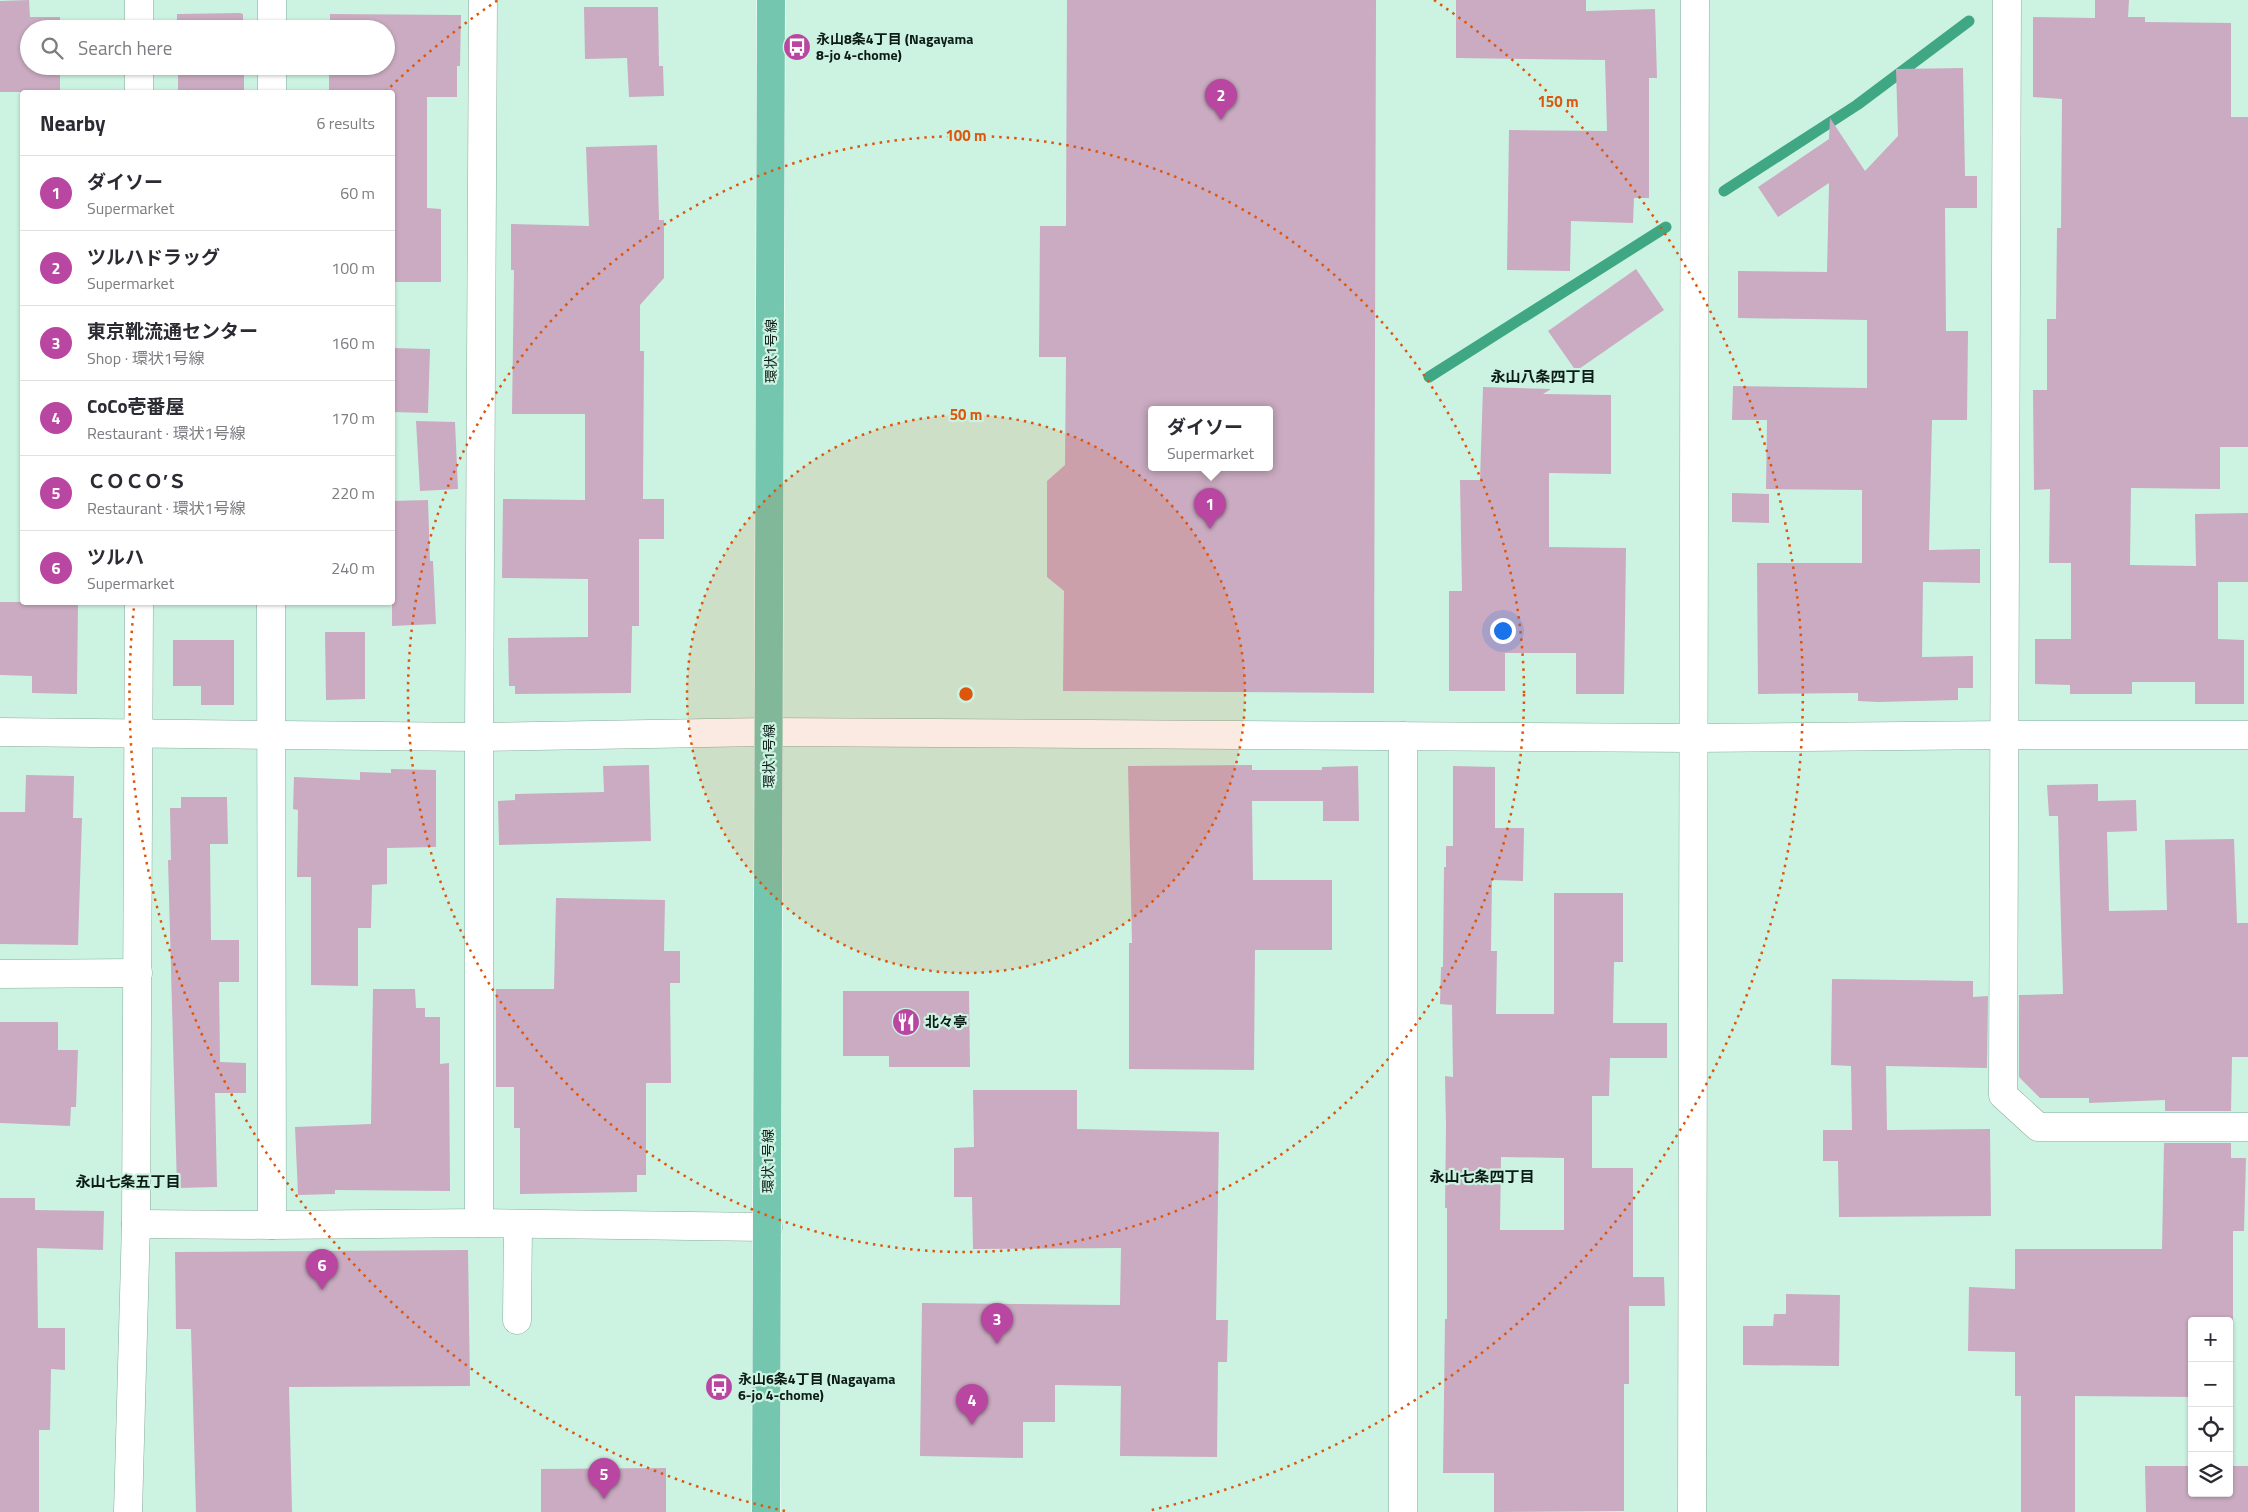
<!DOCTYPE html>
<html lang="en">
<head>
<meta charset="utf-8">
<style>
	body { margin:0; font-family:"Titillium Web","Noto Sans JP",sans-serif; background:#f2f2f3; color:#2b2b33 }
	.controls { position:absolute; right:15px; bottom:15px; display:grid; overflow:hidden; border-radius:5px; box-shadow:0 1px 4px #0004 }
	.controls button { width:45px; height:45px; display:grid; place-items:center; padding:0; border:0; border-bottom:1px solid #e1e1e2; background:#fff; color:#2b2b33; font:25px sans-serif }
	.you { position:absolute; left:1502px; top:630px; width:18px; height:18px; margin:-12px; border:4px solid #fff; border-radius:50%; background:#1a73e8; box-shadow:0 0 0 8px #1a73e833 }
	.badge { display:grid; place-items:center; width:32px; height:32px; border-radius:50%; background:#b947a2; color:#fff; font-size:16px; font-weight:700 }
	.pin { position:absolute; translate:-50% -41px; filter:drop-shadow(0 1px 2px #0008) }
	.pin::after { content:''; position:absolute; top:26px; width:18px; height:15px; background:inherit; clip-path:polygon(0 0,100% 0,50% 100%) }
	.popup { position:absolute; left:1148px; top:406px; width:125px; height:65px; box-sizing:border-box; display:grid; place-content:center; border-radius:5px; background:#fff; filter:drop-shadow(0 1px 4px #0005); font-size:16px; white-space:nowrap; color:#7c7c81 }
	.popup b { font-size:19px; color:#2b2b33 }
	.popup::after { content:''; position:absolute; left:50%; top:100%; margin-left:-10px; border:10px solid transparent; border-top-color:#fff }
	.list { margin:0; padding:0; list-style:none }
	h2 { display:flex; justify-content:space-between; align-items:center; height:65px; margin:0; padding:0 20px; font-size:21px }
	h2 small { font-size:16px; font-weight:400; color:#7c7c81 }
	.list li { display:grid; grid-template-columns:32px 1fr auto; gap:15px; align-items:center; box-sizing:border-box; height:75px; padding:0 20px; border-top:1px solid #e1e1e2 }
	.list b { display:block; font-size:19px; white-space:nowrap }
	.list p { margin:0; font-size:16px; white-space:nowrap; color:#7c7c81 }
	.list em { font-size:16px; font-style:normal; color:#7c7c81 }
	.icon { flex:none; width:28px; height:28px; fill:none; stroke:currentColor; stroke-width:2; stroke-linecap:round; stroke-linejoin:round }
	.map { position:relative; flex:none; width:2248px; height:1512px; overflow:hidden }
	.search { position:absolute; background:#fff; box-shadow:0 1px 4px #0004; left:20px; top:20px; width:375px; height:55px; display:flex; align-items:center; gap:12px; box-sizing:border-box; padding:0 18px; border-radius:28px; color:#7c7c81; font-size:19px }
	.panel { position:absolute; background:#fff; box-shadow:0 1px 4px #0004; left:20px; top:90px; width:375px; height:515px; border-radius:5px }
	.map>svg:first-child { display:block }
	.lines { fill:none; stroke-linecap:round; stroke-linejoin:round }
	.stream { stroke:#3fa783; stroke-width:11 }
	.building { fill:#caabc1; fill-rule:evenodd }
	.minor-casing { stroke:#88ad9d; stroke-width:29 }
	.major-casing { stroke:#fff; stroke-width:29 }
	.minor { stroke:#fff; stroke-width:28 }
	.major { stroke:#75c6ae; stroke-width:28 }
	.ring { fill:none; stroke:#dd560c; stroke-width:2.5; stroke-dasharray:2.5 5 }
	.labels { text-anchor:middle; stroke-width:4.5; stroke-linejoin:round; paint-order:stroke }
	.poi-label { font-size:14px; font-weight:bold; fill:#0d1b16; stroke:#ccf3e2; text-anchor:start }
	.street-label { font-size:14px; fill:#0d1b16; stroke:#ccf3e2 }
	.neighbourhood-label { font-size:15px; font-weight:bold; fill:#0d1b16; stroke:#ccf3e2 }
	.centre { fill:#dd560c; stroke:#ccf3e2; stroke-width:2.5 }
	.ring-label { font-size:15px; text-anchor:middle; font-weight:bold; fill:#dd560c; stroke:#ccf3e2; stroke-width:4.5; stroke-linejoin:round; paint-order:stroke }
</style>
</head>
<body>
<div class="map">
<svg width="2248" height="1512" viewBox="0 0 2248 1512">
	<rect width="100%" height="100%" fill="#ccf3e2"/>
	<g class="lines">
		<g class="stream">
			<path d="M 1724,191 L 1857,105 L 1969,21"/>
			<path d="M 1429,377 L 1666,227"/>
		</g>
	</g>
	<g class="building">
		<path d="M 29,0 L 30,17 L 60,17 L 60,29 L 29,29 L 29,66 L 60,66 L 60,92 L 0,92 L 0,1 Z"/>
		<path d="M 1067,0 L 1376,0 L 1374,693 L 1063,691 L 1064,591 L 1047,577 L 1047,481 L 1065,465 L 1066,357 L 1039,357 L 1040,226 L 1066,226 ZM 1151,410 L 1269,410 L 1269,468 L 1151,468 Z"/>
		<path d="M 1456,0 L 1586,0 L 1586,11 L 1655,9 L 1657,78 L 1649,78 L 1649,198 L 1634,198 L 1633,223 L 1571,221 L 1570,271 L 1507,270 L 1509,130 L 1607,131 L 1605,60 L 1456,58 Z"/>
		<path d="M 2095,0 L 2129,0 L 2128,17 L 2145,17 L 2145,22 L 2231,23 L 2231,117 L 2248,117 L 2248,447 L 2220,447 L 2220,489 L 2131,488 L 2130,565 L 2196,566 L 2195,514 L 2248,513 L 2248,582 L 2218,582 L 2218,639 L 2244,640 L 2244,704 L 2195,704 L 2195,682 L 2132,682 L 2132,694 L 2070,694 L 2070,685 L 2035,684 L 2035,639 L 2071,639 L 2071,563 L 2049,563 L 2050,489 L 2034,490 L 2033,390 L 2047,390 L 2047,319 L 2056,319 L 2057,228 L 2061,228 L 2062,99 L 2033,97 L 2033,17 L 2095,18 Z"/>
		<path d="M 584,7 L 658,7 L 659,66 L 663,66 L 664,96 L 629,97 L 627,58 L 585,59 Z"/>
		<path d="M 240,13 L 243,14 L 243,29 L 177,29 L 177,14 Z"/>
		<path d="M 330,14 L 461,15 L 460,66 L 457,66 L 457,97 L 427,97 L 427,208 L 441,209 L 441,282 L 392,282 L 392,92 L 329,92 L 329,66 L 386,66 L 386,29 L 330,29 Z"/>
		<rect x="178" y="66" width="66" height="26"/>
		<path d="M 1963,68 L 1965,176 L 1977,176 L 1977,208 L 1945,208 L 1946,331 L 1968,331 L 1967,420 L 1932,420 L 1929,550 L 1980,549 L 1980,583 L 1923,582 L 1922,657 L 1973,656 L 1973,688 L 1958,688 L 1958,700 L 1878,702 L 1858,701 L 1858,693 L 1758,694 L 1757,563 L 1862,563 L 1862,490 L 1766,489 L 1767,420 L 1732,420 L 1733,386 L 1867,388 L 1867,320 L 1738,318 L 1738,271 L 1827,272 L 1829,183 L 1778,217 L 1758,187 L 1829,139 L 1830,118 L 1865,171 L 1898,136 L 1896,69 Z"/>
		<path d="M 657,145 L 659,220 L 664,220 L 664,278 L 640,305 L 640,351 L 644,351 L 643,499 L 664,499 L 664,539 L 639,539 L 639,626 L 632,626 L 631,693 L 515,694 L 515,686 L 509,686 L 508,638 L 588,637 L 588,579 L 502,578 L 503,499 L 585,500 L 585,414 L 512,414 L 514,270 L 511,270 L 511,224 L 589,226 L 586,147 Z"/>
		<path d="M 1636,269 L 1664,310 L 1576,371 L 1548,331 Z"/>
		<path d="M 392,348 L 430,349 L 428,413 L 392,412 Z"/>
		<path d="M 1483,387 L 1551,389 L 1543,394 L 1611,395 L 1611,474 L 1549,473 L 1549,547 L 1626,548 L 1624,694 L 1576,694 L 1576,653 L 1505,653 L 1505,691 L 1449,691 L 1449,591 L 1462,591 L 1460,480 L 1480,480 Z"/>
		<path d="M 416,421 L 455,422 L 458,489 L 420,491 Z"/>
		<path d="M 1732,493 L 1769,494 L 1769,523 L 1732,522 Z"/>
		<path d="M 428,500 L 430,561 L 433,561 L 436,624 L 392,626 L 392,501 Z"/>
		<path d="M 0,602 L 78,602 L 77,694 L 32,693 L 32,676 L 0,675 Z"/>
		<path d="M 325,632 L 365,632 L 365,699 L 326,700 Z"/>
		<path d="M 173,640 L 234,640 L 234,705 L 201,705 L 201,686 L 173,686 Z"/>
		<path d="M 649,765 L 651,841 L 499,845 L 498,801 L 515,800 L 515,794 L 604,792 L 603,766 Z"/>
		<path d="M 1252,765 L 1252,770 L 1322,770 L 1322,767 L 1358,766 L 1359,821 L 1323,821 L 1323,801 L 1252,801 L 1253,880 L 1332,880 L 1332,950 L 1255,950 L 1254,1070 L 1129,1069 L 1129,943 L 1132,943 L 1128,766 Z"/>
		<path d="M 1453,766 L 1495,767 L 1495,828 L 1524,828 L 1523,881 L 1492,880 L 1491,951 L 1497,951 L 1496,1014 L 1554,1014 L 1554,893 L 1623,893 L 1623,962 L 1614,962 L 1613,1023 L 1667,1023 L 1667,1058 L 1610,1058 L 1609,1096 L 1592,1096 L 1592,1168 L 1633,1168 L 1633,1277 L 1664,1277 L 1665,1306 L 1629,1306 L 1629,1384 L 1624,1384 L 1624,1511 L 1494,1512 L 1494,1473 L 1443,1473 L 1445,1319 L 1447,1319 L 1447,1208 L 1445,1208 L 1446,1125 L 1445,1076 L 1453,1077 L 1452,1005 L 1440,1004 L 1441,967 L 1443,967 L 1444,867 L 1446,867 L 1446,846 L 1453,846 ZM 1501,1157 L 1564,1158 L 1564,1230 L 1500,1230 Z"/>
		<path d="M 391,769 L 436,770 L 436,847 L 387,848 L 387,884 L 372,885 L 371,928 L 358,928 L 358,986 L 311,985 L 311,877 L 297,877 L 298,810 L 293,809 L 294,777 L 360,780 L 360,772 L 391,773 Z"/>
		<path d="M 26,775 L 74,776 L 73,818 L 82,818 L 78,945 L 0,944 L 0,812 L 25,812 Z"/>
		<path d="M 2098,784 L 2098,801 L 2136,800 L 2137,831 L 2107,832 L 2109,911 L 2167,910 L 2165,840 L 2234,839 L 2237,923 L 2248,923 L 2248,1057 L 2232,1057 L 2231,1111 L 2165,1111 L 2165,1100 L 2089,1103 L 2089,1098 L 2040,1098 L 2019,1077 L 2019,995 L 2063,994 L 2058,816 L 2049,816 L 2047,785 Z"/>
		<path d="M 181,797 L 227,797 L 228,844 L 210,844 L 211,940 L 239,940 L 239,982 L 219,982 L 220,1062 L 246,1063 L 246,1093 L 215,1093 L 217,1187 L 177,1188 L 168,860 L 171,860 L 170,808 L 181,808 Z"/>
		<path d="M 556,898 L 665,900 L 664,951 L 680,951 L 680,983 L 670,983 L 671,1083 L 646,1083 L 646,1175 L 637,1175 L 637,1192 L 520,1194 L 520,1128 L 514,1128 L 514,1087 L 496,1087 L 496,989 L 554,989 Z"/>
		<path d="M 1832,979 L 1973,981 L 1973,997 L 1988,996 L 1987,1068 L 1886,1066 L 1887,1130 L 1990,1129 L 1991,1216 L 1839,1217 L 1838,1161 L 1823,1161 L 1823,1130 L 1852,1130 L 1851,1066 L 1831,1065 Z"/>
		<path d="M 373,989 L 415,989 L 416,1008 L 425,1008 L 425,1017 L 440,1017 L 440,1064 L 449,1063 L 450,1191 L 335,1190 L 335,1194 L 298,1195 L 295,1127 L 371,1124 Z"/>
		<path d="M 843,991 L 969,991 L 970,1067 L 889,1067 L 889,1056 L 843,1056 Z"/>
		<path d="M 0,1022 L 58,1022 L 58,1050 L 78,1050 L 76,1107 L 71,1107 L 70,1126 L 0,1123 Z"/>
		<path d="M 973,1090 L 1077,1090 L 1077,1129 L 1219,1132 L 1216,1320 L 1228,1320 L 1227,1362 L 1218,1362 L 1217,1457 L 1120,1456 L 1121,1386 L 1055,1385 L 1055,1422 L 1023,1422 L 1023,1458 L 920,1456 L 922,1303 L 1120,1305 L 1121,1248 L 973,1249 L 972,1197 L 954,1197 L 954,1148 L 974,1147 Z"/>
		<path d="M 2164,1143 L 2231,1143 L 2231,1158 L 2246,1158 L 2244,1231 L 2233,1231 L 2233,1397 L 2229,1397 L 2229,1321 L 2192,1321 L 2192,1397 L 2075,1396 L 2075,1512 L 2021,1512 L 2021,1396 L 2015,1396 L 2015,1352 L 1968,1351 L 1969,1287 L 2015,1289 L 2015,1249 L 2162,1249 Z"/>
		<path d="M 0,1198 L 35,1198 L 35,1210 L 104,1211 L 103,1250 L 37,1248 L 38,1328 L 65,1328 L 65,1370 L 51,1369 L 50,1430 L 39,1430 L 39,1512 L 0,1512 Z"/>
		<path d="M 468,1250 L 470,1386 L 289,1387 L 292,1512 L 196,1512 L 191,1329 L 176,1329 L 175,1252 Z"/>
		<path d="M 1786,1294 L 1840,1295 L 1839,1366 L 1743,1365 L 1743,1326 L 1773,1326 L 1774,1314 L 1786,1314 Z"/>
		<path d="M 2145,1466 L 2192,1466 L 2192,1493 L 2229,1493 L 2229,1466 L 2248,1466 L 2248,1512 L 2146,1512 Z"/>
		<path d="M 666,1468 L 666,1512 L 541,1512 L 541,1469 Z"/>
	</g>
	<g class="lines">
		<g class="minor-casing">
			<g id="minor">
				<path d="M 2007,0 L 2003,1095 L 2038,1127 L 2248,1127"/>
				<path d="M 139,29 L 139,0"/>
				<path d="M 272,29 L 272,0"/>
				<path d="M 139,92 L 139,66"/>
				<path d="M 272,92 L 272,66"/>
				<path d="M 271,602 L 272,1225"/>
				<path d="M 0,732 L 479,737 L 769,732 L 1693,738 L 2006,735 L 2248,735"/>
				<path d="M 1403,736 L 1403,1512"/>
				<path d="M 0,974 L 138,973"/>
				<path d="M 479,1223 L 479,737 L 483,0"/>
				<path d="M 136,1224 L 272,1225 L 479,1223 L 768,1227"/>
				<path d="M 517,1320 L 518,1224"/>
				<path d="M 128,1512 L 136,1224 L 139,602"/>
				<path d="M 1692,1512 L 1695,0"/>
			</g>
		</g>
		<g class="major-casing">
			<path id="major" d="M 766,1512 L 771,0"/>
		</g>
		<use href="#minor" class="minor"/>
		<use href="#major" class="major"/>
	</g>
	<circle cx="966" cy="694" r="279" fill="#dd560c" fill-opacity=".12"/>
	<g class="ring">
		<circle cx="966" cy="694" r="279"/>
		<circle cx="966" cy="694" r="558"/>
		<path d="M785 1511A837 837 0 0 1 134 607M385 92A837 837 0 0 1 498 0M1434 0A837 837 0 0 1 1147 1511"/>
	</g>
	<defs>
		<g id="bus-disc" transform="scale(1.4375)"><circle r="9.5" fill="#b947a2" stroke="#ccf3e2"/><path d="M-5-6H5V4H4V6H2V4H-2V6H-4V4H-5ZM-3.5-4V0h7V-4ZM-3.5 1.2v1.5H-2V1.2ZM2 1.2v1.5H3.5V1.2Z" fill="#fff"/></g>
		<g id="restaurant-disc" transform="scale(1.4375)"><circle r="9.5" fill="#b947a2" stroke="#ccf3e2"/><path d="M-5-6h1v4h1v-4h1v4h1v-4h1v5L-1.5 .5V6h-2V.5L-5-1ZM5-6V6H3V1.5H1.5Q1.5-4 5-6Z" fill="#fff"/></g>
	</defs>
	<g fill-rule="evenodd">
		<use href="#bus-disc" x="797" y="47"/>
		<use href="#restaurant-disc" x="906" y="1022"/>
		<use href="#bus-disc" x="719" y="1387"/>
	</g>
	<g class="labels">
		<g class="poi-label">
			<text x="816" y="44">永山8条4丁目 (Nagayama<tspan x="816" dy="16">8-jo 4-chome)</tspan></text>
			<text x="925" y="1027">北々亭</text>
			<text x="738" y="1384">永山6条4丁目 (Nagayama<tspan x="738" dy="16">6-jo 4-chome)</tspan></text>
		</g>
		<g class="street-label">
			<text transform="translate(771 351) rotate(-90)" y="5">環状1号線</text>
			<text transform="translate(769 756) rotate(-90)" y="5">環状1号線</text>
			<text transform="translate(768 1161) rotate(-90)" y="5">環状1号線</text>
		</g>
		<g class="neighbourhood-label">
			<text x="1543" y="382">永山八条四丁目</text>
			<text x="1482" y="1182">永山七条四丁目</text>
			<text x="128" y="1187">永山七条五丁目</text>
		</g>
	</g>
	<circle cx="966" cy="694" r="8" class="centre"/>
	<g class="ring-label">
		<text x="1558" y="107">150 m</text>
		<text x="966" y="141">100 m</text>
		<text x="966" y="420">50 m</text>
	</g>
</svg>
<div class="controls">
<button>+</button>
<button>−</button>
<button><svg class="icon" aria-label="locate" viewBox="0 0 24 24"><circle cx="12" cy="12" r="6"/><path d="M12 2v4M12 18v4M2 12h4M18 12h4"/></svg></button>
<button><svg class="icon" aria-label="layers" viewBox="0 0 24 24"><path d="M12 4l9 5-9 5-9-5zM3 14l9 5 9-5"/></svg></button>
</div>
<div class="you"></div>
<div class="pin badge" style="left:1210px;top:529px">1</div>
<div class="popup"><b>ダイソー</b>Supermarket</div>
<div class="pin badge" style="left:1221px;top:120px">2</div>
<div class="pin badge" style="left:997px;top:1344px">3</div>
<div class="pin badge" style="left:972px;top:1425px">4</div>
<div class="pin badge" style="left:604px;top:1499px">5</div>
<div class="pin badge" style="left:322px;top:1290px">6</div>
<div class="search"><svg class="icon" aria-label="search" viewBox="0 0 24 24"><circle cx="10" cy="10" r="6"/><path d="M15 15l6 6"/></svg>Search here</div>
<section class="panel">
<h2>Nearby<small>6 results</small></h2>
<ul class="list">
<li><span class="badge">1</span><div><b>ダイソー</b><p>Supermarket</p></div><em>60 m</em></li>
<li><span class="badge">2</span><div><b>ツルハドラッグ</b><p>Supermarket</p></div><em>100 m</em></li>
<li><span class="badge">3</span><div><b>東京靴流通センター</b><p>Shop · 環状1号線</p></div><em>160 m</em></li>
<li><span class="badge">4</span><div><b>CoCo壱番屋</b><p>Restaurant · 環状1号線</p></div><em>170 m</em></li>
<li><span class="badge">5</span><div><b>ＣＯＣＯ’Ｓ</b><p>Restaurant · 環状1号線</p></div><em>220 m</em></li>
<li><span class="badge">6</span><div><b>ツルハ</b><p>Supermarket</p></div><em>240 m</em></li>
</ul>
</section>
</div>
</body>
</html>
